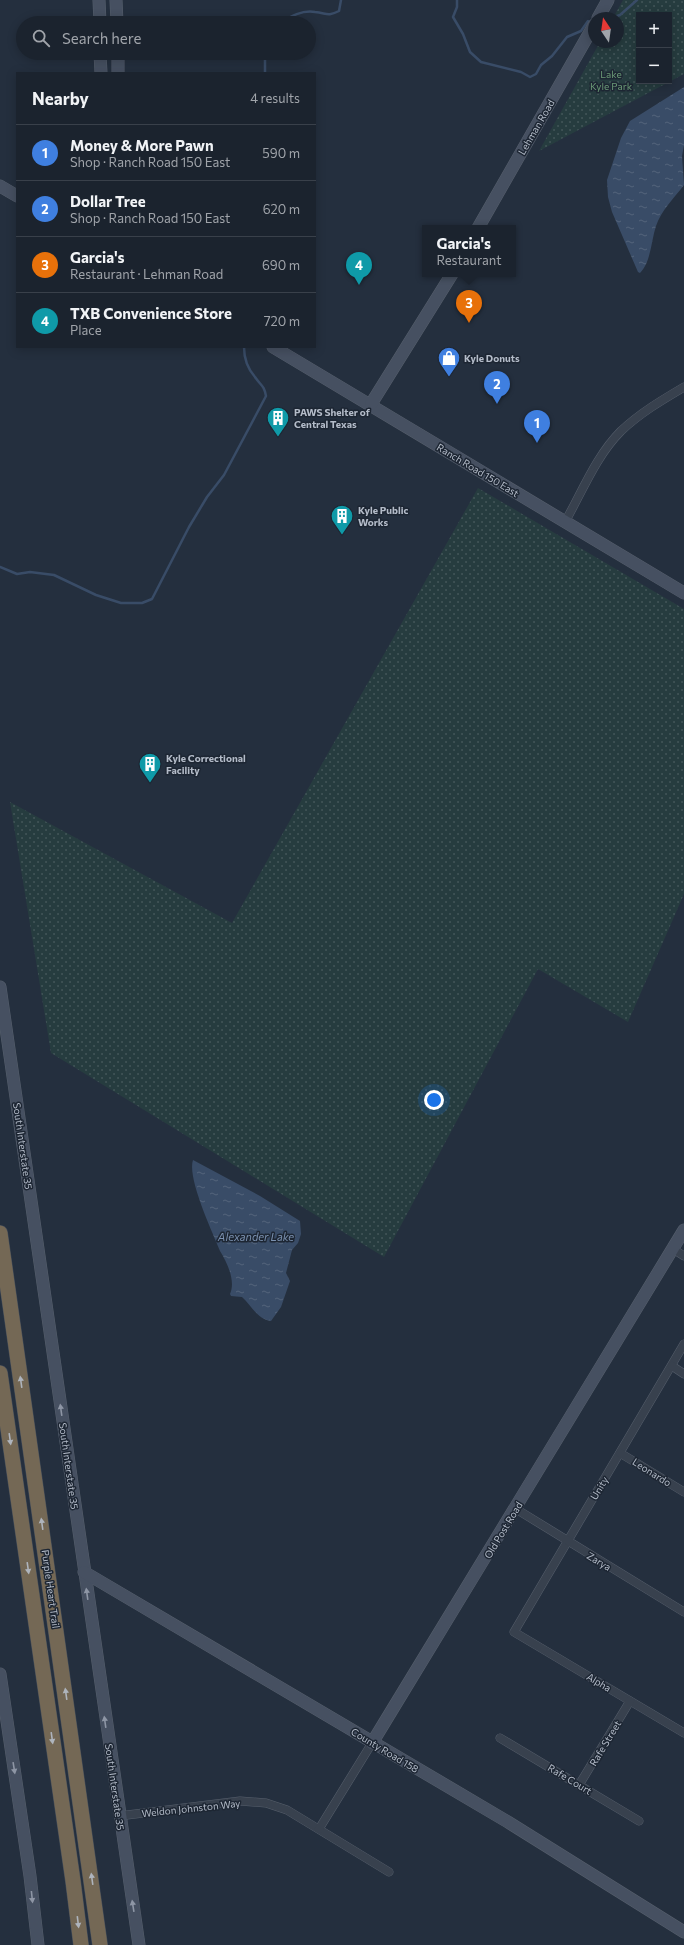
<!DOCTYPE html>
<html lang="en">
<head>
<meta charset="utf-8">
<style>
	body { margin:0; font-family:Commissioner,sans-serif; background:#282f3a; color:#f1f3f6 }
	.controls { position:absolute; right:12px; top:12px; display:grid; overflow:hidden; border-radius:0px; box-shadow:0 2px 10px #0003 }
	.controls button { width:36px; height:36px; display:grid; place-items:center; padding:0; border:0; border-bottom:1px solid #39404a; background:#1b232e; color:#f1f3f6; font:20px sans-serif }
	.compass { position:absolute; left:588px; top:12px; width:36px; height:36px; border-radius:50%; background:#1b232e; box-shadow:0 2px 10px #0003; rotate:347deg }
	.you { position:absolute; left:434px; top:1100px; width:14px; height:14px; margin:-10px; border:3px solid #fff; border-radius:50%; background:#1a73e8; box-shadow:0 0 0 6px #1a73e833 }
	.badge { display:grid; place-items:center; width:26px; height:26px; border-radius:50%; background:#8ab4f8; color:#fff; font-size:13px; font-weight:700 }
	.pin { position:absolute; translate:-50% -33px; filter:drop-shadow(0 1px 2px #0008) }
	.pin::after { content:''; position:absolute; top:21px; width:14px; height:12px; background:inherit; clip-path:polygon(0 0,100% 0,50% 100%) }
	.popup { position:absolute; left:422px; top:225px; width:94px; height:52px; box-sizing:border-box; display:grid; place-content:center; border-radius:0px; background:#1b232e; filter:drop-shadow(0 1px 3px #0005); font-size:13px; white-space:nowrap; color:#a0a4aa }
	.popup b { font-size:15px; color:#f1f3f6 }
	.popup::after { content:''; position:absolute; left:50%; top:100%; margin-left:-8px; border:8px solid transparent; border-top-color:#1b232e }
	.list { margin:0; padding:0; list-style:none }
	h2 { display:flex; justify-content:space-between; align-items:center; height:52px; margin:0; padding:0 16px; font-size:17px }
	h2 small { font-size:13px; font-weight:400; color:#a0a4aa }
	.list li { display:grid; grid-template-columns:26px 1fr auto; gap:12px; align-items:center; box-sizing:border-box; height:56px; padding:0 16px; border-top:1px solid #39404a }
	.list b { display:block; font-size:15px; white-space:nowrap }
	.list p { margin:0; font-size:13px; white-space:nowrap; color:#a0a4aa }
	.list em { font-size:13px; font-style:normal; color:#a0a4aa }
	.icon { flex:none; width:22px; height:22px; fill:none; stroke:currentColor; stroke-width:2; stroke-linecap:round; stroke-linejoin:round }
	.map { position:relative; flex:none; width:684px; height:1945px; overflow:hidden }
	.search { position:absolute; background:#1b232e; box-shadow:0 2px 10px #0003; left:16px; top:16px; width:300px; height:44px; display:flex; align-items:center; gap:10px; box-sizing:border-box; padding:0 14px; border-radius:22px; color:#a0a4aa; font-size:15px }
	.panel { position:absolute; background:#1b232e; box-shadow:0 2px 10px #0003; left:16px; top:72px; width:300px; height:276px; border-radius:0px }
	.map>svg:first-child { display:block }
	.grass { fill:url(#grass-dots); fill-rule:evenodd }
	.water { fill:url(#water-ripples) }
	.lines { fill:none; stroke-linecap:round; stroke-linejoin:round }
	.stream { stroke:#394c67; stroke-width:2.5 }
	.street-casing { stroke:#565f6c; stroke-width:9 }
	.secondary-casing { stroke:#565f6c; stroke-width:13 }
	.highway-casing { stroke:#434c59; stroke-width:16 }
	.street { stroke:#38414e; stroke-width:8 }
	.secondary { stroke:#465061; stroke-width:12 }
	.highway { stroke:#746855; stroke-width:15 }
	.oneway { fill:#aeb4bd }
	.oneway2 { fill:#8e96a5 }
	.labels { text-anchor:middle; stroke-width:3; stroke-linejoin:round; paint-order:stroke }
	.park-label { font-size:10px; fill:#6b9a76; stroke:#1d2633 }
	.street-label { font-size:10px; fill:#b4bcc9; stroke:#1d2633 }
	.poi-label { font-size:10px; font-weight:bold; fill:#b4bcc9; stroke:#1d2633; text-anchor:start }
	.water-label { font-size:11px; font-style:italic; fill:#7c92b1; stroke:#1d2633 }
</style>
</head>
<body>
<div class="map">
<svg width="684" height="1945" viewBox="0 0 684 1945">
	<defs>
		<pattern id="grass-dots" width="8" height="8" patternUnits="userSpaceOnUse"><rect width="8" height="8" fill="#263c3f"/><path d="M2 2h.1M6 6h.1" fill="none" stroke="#435659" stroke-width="1.8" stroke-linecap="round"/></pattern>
		<pattern id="water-ripples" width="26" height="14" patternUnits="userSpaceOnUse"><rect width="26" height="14" fill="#394c67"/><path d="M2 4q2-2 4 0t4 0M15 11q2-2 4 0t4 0" fill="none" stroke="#53647b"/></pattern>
	</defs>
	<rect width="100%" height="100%" fill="#242f3e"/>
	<g class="grass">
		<path d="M 623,0 L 684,0 L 684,74 L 539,151 L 600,42 L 618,42 L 618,18 L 613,18 ZM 639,15 L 669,15 L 669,81 L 639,81 Z"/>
		<path d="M 478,488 L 684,609 L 684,894 L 628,1022 L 538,969 L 384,1257 L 51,1053 L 10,802 L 232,923 Z"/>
	</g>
	<g class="water">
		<path d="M 684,87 L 684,145 L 682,156 L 684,185 C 674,198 661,211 656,226 C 651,241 651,262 640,273 L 638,272 L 612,212 L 608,197 L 607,180 L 621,138 L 630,121 Z"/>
		<path d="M 193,1160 L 260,1196 L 300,1221 L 301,1234 L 298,1243 L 292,1250 L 286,1273 L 290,1281 L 281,1307 L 271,1321 C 258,1320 251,1305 242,1297 L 231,1296 L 230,1294 C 236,1281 227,1262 220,1251 C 212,1231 187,1178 193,1160 Z"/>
	</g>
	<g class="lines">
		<g class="stream">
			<path d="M 457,0 L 457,7 L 453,17 L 463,34 L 470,52 L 481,62 L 521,72 L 530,77 L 536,74 L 541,65 L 552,56 L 567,37 L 581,31 L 588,21"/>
			<path d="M 611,18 L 620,15 L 637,0"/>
			<path d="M 280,23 C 291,16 302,10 315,12 C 327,13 327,17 339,11 L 341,0"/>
			<path d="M 265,53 L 265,73"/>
			<path d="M 0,567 L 17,574 L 30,572 L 54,575 L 96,595 L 121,603 L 142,603 L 152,599 L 189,527 L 207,497 L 224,475 L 266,396 C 264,385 261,386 255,377 C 248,369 244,358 244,347"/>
		</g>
		<g class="street-casing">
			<g id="street">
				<path d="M 565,522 C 582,492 596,456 621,431 C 640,413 662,400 684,387"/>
				<path d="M 673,1249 L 684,1256"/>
				<path d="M 684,1344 L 514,1632 L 684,1733"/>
				<path d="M 672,1366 L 684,1374"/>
				<path d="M 620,1453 L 684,1492"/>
				<path d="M 516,1509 L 684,1612"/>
				<path d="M 500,1738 L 639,1821"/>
				<path d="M 579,1785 L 630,1701"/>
				<path d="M 119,1816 L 240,1801 L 266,1803 L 287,1810 L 389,1872"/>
				<path d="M 319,1829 L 372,1743"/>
			</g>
		</g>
		<g class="secondary-casing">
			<g id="secondary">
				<path d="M 99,0 L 100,23"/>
				<path d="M 116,0 L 117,23"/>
				<path d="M 598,18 L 608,0"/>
				<path d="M 100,53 L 101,73"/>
				<path d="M 118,53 L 118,73"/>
				<path d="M 0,186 L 17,196"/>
				<path d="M 478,228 L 594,25"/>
				<path d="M 273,347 L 684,593"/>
				<path d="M 371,404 L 452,274"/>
				<path d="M 0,987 L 139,1945"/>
				<path d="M 84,1572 L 508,1822 L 684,1932"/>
				<path d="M 0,1674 L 30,1876 L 38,1945"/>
				<path d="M 372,1743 L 684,1230"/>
			</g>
		</g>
		<g class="highway-casing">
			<g id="highway">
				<path d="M 0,1233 L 100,1945"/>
				<path d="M 0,1373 L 73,1881 L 81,1945"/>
			</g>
		</g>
		<use href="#street" class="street"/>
		<use href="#secondary" class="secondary"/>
		<use href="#highway" class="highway"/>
	</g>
	<defs><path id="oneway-solid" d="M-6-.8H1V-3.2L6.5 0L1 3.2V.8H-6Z"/></defs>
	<g class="oneway">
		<use href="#oneway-solid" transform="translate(21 1382) rotate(-98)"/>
		<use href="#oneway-solid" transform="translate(10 1439) rotate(82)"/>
		<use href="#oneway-solid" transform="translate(42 1524) rotate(-98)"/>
		<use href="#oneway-solid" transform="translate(28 1568) rotate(82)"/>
		<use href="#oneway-solid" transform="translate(66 1694) rotate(-98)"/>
		<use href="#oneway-solid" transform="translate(52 1738) rotate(82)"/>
		<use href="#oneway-solid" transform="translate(92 1879) rotate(-98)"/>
		<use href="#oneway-solid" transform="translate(78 1922) rotate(83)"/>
	</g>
	<g class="oneway2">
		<use href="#oneway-solid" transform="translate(61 1410) rotate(-98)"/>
		<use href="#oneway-solid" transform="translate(87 1594) rotate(-98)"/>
		<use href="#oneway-solid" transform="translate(105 1722) rotate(-98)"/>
		<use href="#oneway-solid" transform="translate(14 1768) rotate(81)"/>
		<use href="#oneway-solid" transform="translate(32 1897) rotate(84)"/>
		<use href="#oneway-solid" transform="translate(133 1906) rotate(-99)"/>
	</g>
	<defs>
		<g id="shop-pin" transform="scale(1.15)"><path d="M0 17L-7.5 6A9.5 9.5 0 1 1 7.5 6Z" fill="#3f7fe0" stroke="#1d2633"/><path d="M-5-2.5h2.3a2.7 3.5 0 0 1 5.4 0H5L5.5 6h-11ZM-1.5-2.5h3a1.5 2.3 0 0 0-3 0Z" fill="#fff"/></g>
		<g id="building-pin" transform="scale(1.15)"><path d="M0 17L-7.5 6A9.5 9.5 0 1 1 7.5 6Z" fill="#0f9aa8" stroke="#1d2633"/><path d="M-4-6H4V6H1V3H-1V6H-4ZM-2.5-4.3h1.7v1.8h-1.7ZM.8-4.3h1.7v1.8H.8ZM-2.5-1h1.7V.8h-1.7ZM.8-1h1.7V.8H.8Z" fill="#fff"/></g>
	</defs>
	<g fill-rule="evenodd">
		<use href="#shop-pin" x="449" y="358"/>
		<use href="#building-pin" x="278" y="418"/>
		<use href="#building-pin" x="342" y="516"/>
		<use href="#building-pin" x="150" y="764"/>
	</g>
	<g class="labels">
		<g class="park-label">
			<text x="611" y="78">Lake<tspan x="611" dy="12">Kyle Park</tspan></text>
		</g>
		<g class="street-label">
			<text transform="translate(536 127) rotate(-60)" y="4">Lehman Road</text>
			<text transform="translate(478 470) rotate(31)" y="4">Ranch Road 150 East</text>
			<text transform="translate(23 1146) rotate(82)" y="4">South Interstate 35</text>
			<text transform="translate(69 1466) rotate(82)" y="4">South Interstate 35</text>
			<text transform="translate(652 1472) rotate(32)" y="4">Leonardo</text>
			<text transform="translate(599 1488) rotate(-59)" y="4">Unity</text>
			<text transform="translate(503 1530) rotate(-59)" y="4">Old Post Road</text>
			<text transform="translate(599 1561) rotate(31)" y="4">Zarya</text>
			<text transform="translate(51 1589) rotate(82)" y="4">Purple Heart Trail</text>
			<text transform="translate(599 1682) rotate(31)" y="4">Alpha</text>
			<text transform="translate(605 1743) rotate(-59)" y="4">Rafe Street</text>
			<text transform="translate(385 1750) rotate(31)" y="4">County Road 158</text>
			<text transform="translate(570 1779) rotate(31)" y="4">Rafe Court</text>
			<text transform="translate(115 1787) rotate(82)" y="4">South Interstate 35</text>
			<text transform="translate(191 1808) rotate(-6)" y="4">Weldon Johnston Way</text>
		</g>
		<g class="poi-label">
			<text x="464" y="362">Kyle Donuts</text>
			<text x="294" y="416">PAWS Shelter of<tspan x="294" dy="12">Central Texas</tspan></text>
			<text x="358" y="514">Kyle Public<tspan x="358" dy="12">Works</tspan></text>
			<text x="166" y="762">Kyle Correctional<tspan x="166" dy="12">Facility</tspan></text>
		</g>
		<g class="water-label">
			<text x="256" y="1241">Alexander Lake</text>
		</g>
	</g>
</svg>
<div class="controls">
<button>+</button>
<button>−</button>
</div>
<svg class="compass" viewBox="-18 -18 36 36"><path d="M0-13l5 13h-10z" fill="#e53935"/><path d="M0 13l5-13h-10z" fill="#a0a4aa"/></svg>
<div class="you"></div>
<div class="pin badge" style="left:537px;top:443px;background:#3f7fe0">1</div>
<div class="pin badge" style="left:497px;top:404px;background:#3f7fe0">2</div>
<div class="pin badge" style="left:469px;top:323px;background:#e8710a">3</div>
<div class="popup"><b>Garcia's</b>Restaurant</div>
<div class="pin badge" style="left:359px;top:285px;background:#0f9aa8">4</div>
<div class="search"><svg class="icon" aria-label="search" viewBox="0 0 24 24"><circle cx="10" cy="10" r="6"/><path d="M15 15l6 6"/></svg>Search here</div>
<section class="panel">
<h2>Nearby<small>4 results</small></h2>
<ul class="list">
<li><span class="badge" style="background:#3f7fe0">1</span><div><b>Money &amp; More Pawn</b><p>Shop · Ranch Road 150 East</p></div><em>590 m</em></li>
<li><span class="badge" style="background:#3f7fe0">2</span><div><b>Dollar Tree</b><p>Shop · Ranch Road 150 East</p></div><em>620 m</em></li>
<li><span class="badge" style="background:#e8710a">3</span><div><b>Garcia's</b><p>Restaurant · Lehman Road</p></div><em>690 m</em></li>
<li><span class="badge" style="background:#0f9aa8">4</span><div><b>TXB Convenience Store</b><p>Place</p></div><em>720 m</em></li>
</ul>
</section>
</div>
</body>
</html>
